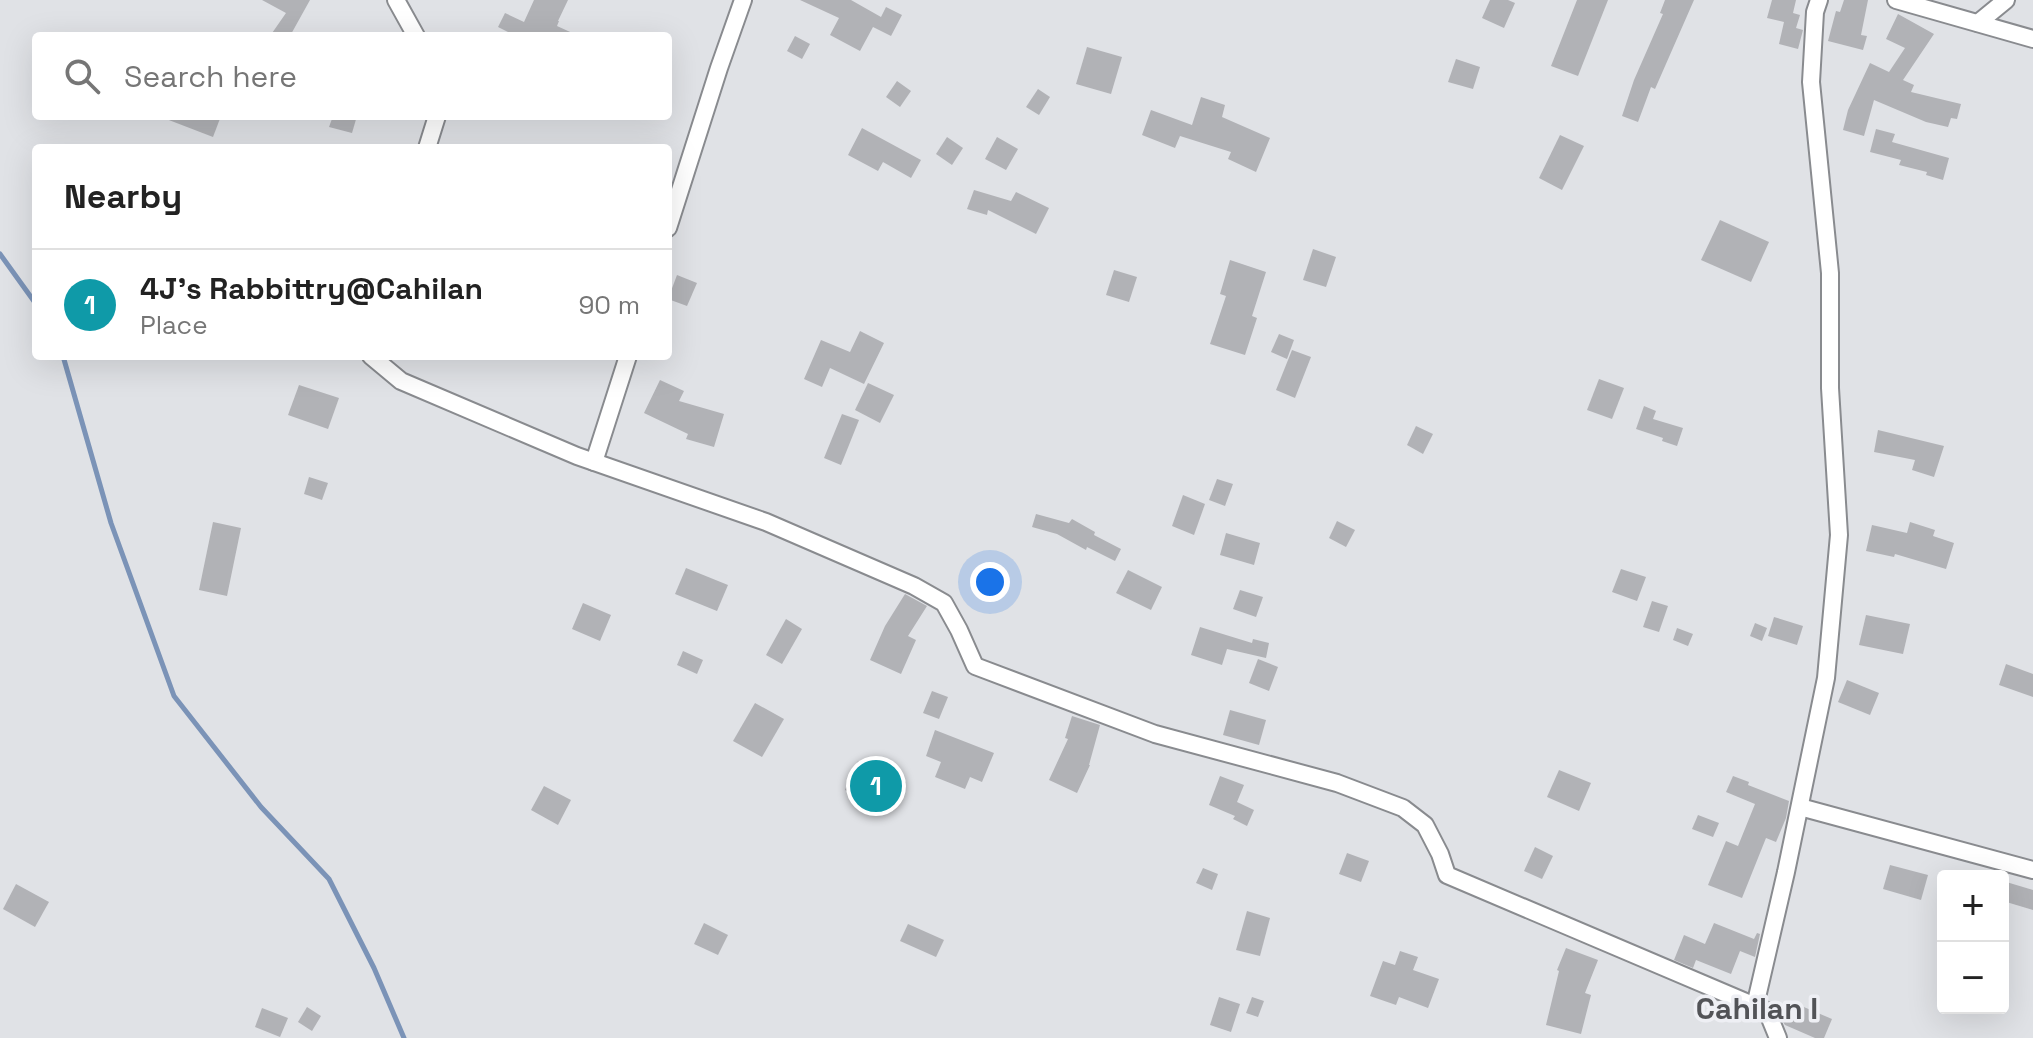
<!DOCTYPE html>
<html lang="en">
<head>
<meta charset="utf-8">
<style>
	body { margin:0; font-family:"Space Grotesk",sans-serif; background:#f2f2f2; color:#222 }
	.controls { position:absolute; right:24px; bottom:24px; display:grid; overflow:hidden; border-radius:8px; box-shadow:0 8px 32px #0002 }
	.controls button { width:72px; height:72px; display:grid; place-items:center; padding:0; border:0; border-bottom:2px solid #e0e0e0; background:#fff; color:#222; font:40px sans-serif }
	.you { position:absolute; left:990px; top:582px; width:28px; height:28px; margin:-20px; border:6px solid #fff; border-radius:50%; background:#1a73e8; box-shadow:0 0 0 12px #1a73e833 }
	.badge { display:grid; place-items:center; width:52px; height:52px; border-radius:50%; background:#812895; color:#fff; font-size:26px; font-weight:700 }
	.pin { position:absolute; translate:-50% -50%; border:4px solid #fff; box-shadow:0 2px 8px #0006 }
	.list { margin:0; padding:0; list-style:none }
	h2 { display:flex; justify-content:space-between; align-items:center; height:104px; margin:0; padding:0 32px; font-size:34px }
	h2 small { font-size:26px; font-weight:400; color:#767676 }
	.list li { display:grid; grid-template-columns:52px 1fr auto; gap:24px; align-items:center; box-sizing:border-box; height:112px; padding:0 32px; border-top:2px solid #e0e0e0 }
	.list b { display:block; font-size:30px; white-space:nowrap }
	.list p { margin:0; font-size:26px; white-space:nowrap; color:#767676 }
	.list em { font-size:26px; font-style:normal; color:#767676 }
	.icon { flex:none; width:44px; height:44px; fill:none; stroke:currentColor; stroke-width:2; stroke-linecap:round; stroke-linejoin:round }
	.map { position:relative; flex:none; width:2033px; height:1038px; overflow:hidden }
	.search { position:absolute; background:#fff; box-shadow:0 8px 32px #0002; left:32px; top:32px; width:640px; height:88px; display:flex; align-items:center; gap:20px; box-sizing:border-box; padding:0 28px; border-radius:8px; color:#767676; font-size:30px }
	.panel { position:absolute; background:#fff; box-shadow:0 8px 32px #0002; left:32px; top:144px; width:640px; height:216px; border-radius:8px }
	.map>svg:first-child { display:block }
	.lines { fill:none; stroke-linecap:round; stroke-linejoin:round }
	.stream { stroke:#7b93b7; stroke-width:5 }
	.building { fill:#b1b2b6 }
	.minor-casing { stroke:#898b8f; stroke-width:20 }
	.minor { stroke:#fff; stroke-width:16 }
	.labels { text-anchor:middle; stroke-width:7; stroke-linejoin:round; paint-order:stroke }
	.quarter-label { font-size:30px; font-weight:bold; fill:#525357; stroke:#eeeff4 }
</style>
</head>
<body>
<div class="map">
<svg width="2033" height="1038" viewBox="0 0 2033 1038">
	<rect width="100%" height="100%" fill="#e0e2e6"/>
	<g class="lines">
		<g class="stream">
			<path d="M 0,254 L 36,304"/>
			<path d="M 63,356 L 111,523 L 174,696 L 261,807 L 329,879 L 374,968 L 404,1038"/>
		</g>
	</g>
	<g class="building">
		<path d="M 262,0 L 310,0 L 290,36 L 270,36 L 286,13 Z"/>
		<path d="M 534,0 L 568,0 L 558,21 L 559,21 L 557,26 L 579,36 L 516,36 L 498,27 L 505,13 L 524,22 Z"/>
		<path d="M 800,0 L 851,0 L 881,17 L 886,7 L 902,15 L 891,36 L 873,27 L 860,51 L 830,35 L 839,18 Z"/>
		<path d="M 1490,0 L 1508,0 L 1515,3 L 1504,28 L 1482,18 Z"/>
		<path d="M 1577,0 L 1608,0 L 1578,76 L 1551,66 Z"/>
		<path d="M 1665,0 L 1694,0 L 1655,89 L 1651,87 L 1638,122 L 1622,116 L 1634,80 L 1663,14 L 1660,13 Z"/>
		<path d="M 1772,0 L 1796,0 L 1793,13 L 1800,15 L 1796,28 L 1803,30 L 1798,49 L 1779,44 L 1784,22 L 1767,18 Z"/>
		<path d="M 1844,0 L 1868,0 L 1861,35 L 1867,36 L 1863,50 L 1828,41 L 1836,11 L 1840,12 Z"/>
		<path d="M 1898,14 L 1934,34 L 1903,80 L 1914,85 L 1911,92 L 1961,104 L 1957,119 L 1951,118 L 1948,127 L 1926,122 L 1874,100 L 1864,136 L 1843,130 L 1848,110 L 1870,63 L 1889,72 L 1905,48 L 1886,39 Z"/>
		<path d="M 795,36 L 810,44 L 802,59 L 787,51 Z"/>
		<path d="M 1087,47 L 1122,57 L 1111,94 L 1076,84 Z"/>
		<path d="M 1456,59 L 1480,67 L 1473,89 L 1448,82 Z"/>
		<path d="M 897,81 L 911,91 L 900,107 L 886,97 Z"/>
		<path d="M 1038,89 L 1050,97 L 1039,115 L 1026,107 Z"/>
		<path d="M 1201,97 L 1225,105 L 1222,117 L 1270,138 L 1256,172 L 1228,159 L 1231,152 L 1180,136 L 1175,148 L 1142,135 L 1151,110 L 1192,125 Z"/>
		<path d="M 161,116 L 221,116 L 213,137 L 161,117 Z"/>
		<path d="M 333,116 L 357,116 L 352,133 L 329,127 Z"/>
		<path d="M 862,128 L 921,160 L 911,178 L 883,162 L 878,171 L 848,155 Z"/>
		<path d="M 1876,129 L 1895,134 L 1892,142 L 1949,158 L 1943,180 L 1926,175 L 1927,172 L 1899,165 L 1901,160 L 1870,152 Z"/>
		<path d="M 1560,135 L 1584,146 L 1562,190 L 1539,178 Z"/>
		<path d="M 947,137 L 963,148 L 952,165 L 936,154 Z"/>
		<path d="M 997,137 L 1018,149 L 1006,170 L 985,159 Z"/>
		<path d="M 974,190 L 1011,201 L 1016,192 L 1049,208 L 1036,234 L 988,210 L 987,215 L 967,209 Z"/>
		<path d="M 1720,220 L 1769,242 L 1751,282 L 1701,260 Z"/>
		<path d="M 1313,249 L 1336,257 L 1326,287 L 1303,280 Z"/>
		<path d="M 1230,260 L 1266,272 L 1252,316 L 1257,318 L 1245,355 L 1210,344 L 1226,296 L 1220,294 Z"/>
		<path d="M 1114,270 L 1137,277 L 1129,302 L 1106,295 Z"/>
		<path d="M 677,275 L 697,283 L 687,306 L 668,299 Z"/>
		<path d="M 860,331 L 884,343 L 864,384 L 830,368 L 822,387 L 804,379 L 821,340 L 850,352 Z"/>
		<path d="M 1279,334 L 1294,340 L 1287,359 L 1271,352 Z"/>
		<path d="M 1292,350 L 1311,357 L 1295,398 L 1276,390 Z"/>
		<path d="M 1599,379 L 1624,388 L 1612,419 L 1587,410 Z"/>
		<path d="M 660,380 L 684,391 L 679,401 L 724,414 L 714,447 L 686,439 L 688,434 L 644,413 Z"/>
		<path d="M 868,383 L 894,395 L 880,423 L 855,410 Z"/>
		<path d="M 299,385 L 339,398 L 328,429 L 288,415 Z"/>
		<path d="M 1644,406 L 1656,411 L 1653,419 L 1683,428 L 1677,446 L 1662,441 L 1663,438 L 1636,429 Z"/>
		<path d="M 842,414 L 859,420 L 841,465 L 824,458 Z"/>
		<path d="M 1416,426 L 1433,434 L 1423,454 L 1407,445 Z"/>
		<path d="M 1878,430 L 1944,446 L 1934,477 L 1912,470 L 1915,460 L 1874,452 Z"/>
		<path d="M 309,477 L 328,483 L 322,500 L 304,494 Z"/>
		<path d="M 1217,479 L 1233,484 L 1225,506 L 1209,500 Z"/>
		<path d="M 1183,495 L 1205,504 L 1194,535 L 1172,526 Z"/>
		<path d="M 1036,514 L 1069,523 L 1072,519 L 1095,532 L 1094,535 L 1121,549 L 1115,561 L 1087,547 L 1086,550 L 1057,534 L 1032,527 Z"/>
		<path d="M 1337,521 L 1355,530 L 1346,547 L 1329,538 Z"/>
		<path d="M 213,522 L 241,528 L 227,596 L 199,590 Z"/>
		<path d="M 1910,522 L 1935,530 L 1933,536 L 1954,543 L 1946,569 L 1895,554 L 1894,557 L 1866,551 L 1872,525 L 1907,533 Z"/>
		<path d="M 1226,533 L 1260,543 L 1254,565 L 1220,555 Z"/>
		<path d="M 686,568 L 728,585 L 717,611 L 675,594 Z"/>
		<path d="M 1621,569 L 1646,577 L 1637,601 L 1612,592 Z"/>
		<path d="M 1128,570 L 1162,587 L 1151,610 L 1116,593 Z"/>
		<path d="M 1240,590 L 1263,597 L 1256,617 L 1233,609 Z"/>
		<path d="M 905,594 L 927,606 L 908,636 L 916,640 L 901,674 L 870,660 L 885,626 Z"/>
		<path d="M 1652,601 L 1668,606 L 1659,632 L 1643,627 Z"/>
		<path d="M 583,603 L 611,615 L 600,641 L 572,629 Z"/>
		<path d="M 1866,615 L 1910,624 L 1903,654 L 1859,645 Z"/>
		<path d="M 1774,617 L 1803,626 L 1797,645 L 1768,636 Z"/>
		<path d="M 786,619 L 802,629 L 782,664 L 766,655 Z"/>
		<path d="M 1755,623 L 1767,628 L 1762,641 L 1750,636 Z"/>
		<path d="M 1200,627 L 1252,643 L 1253,639 L 1269,643 L 1266,658 L 1227,649 L 1222,665 L 1191,655 Z"/>
		<path d="M 1677,628 L 1693,634 L 1688,646 L 1673,640 Z"/>
		<path d="M 683,651 L 703,660 L 697,674 L 677,665 Z"/>
		<path d="M 1258,659 L 1278,667 L 1269,691 L 1249,683 Z"/>
		<path d="M 2006,664 L 2033,674 L 2033,697 L 1999,685 Z"/>
		<path d="M 1847,680 L 1879,693 L 1870,715 L 1838,702 Z"/>
		<path d="M 932,691 L 948,697 L 939,719 L 923,713 Z"/>
		<path d="M 755,703 L 784,719 L 762,757 L 733,741 Z"/>
		<path d="M 1230,710 L 1266,720 L 1259,745 L 1223,735 Z"/>
		<path d="M 1072,716 L 1100,725 L 1089,765 L 1090,765 L 1077,793 L 1049,780 L 1068,739 L 1065,738 Z"/>
		<path d="M 935,730 L 994,753 L 982,782 L 970,777 L 965,789 L 935,777 L 941,762 L 926,756 Z"/>
		<path d="M 858,761 L 906,782 L 893,811 L 845,790 Z"/>
		<path d="M 1559,770 L 1591,783 L 1579,811 L 1547,797 Z"/>
		<path d="M 1220,776 L 1244,785 L 1237,802 L 1254,810 L 1247,826 L 1233,819 L 1235,816 L 1209,805 Z"/>
		<path d="M 1733,776 L 1749,782 L 1748,785 L 1789,801 L 1786,818 L 1776,842 L 1766,838 L 1742,898 L 1708,885 L 1726,841 L 1738,846 L 1755,804 L 1726,792 Z"/>
		<path d="M 544,786 L 571,800 L 558,825 L 531,810 Z"/>
		<path d="M 1698,815 L 1719,823 L 1713,837 L 1692,829 Z"/>
		<path d="M 1535,847 L 1553,856 L 1542,879 L 1524,871 Z"/>
		<path d="M 1347,853 L 1369,861 L 1361,882 L 1339,874 Z"/>
		<path d="M 1890,865 L 1928,875 L 1921,900 L 1883,889 Z"/>
		<path d="M 1203,868 L 1218,874 L 1212,890 L 1196,883 Z"/>
		<path d="M 2003,881 L 2033,890 L 2033,910 L 2003,901 Z"/>
		<path d="M 16,884 L 49,902 L 35,927 L 3,909 Z"/>
		<path d="M 1247,911 L 1270,918 L 1260,956 L 1236,950 Z"/>
		<path d="M 704,923 L 728,935 L 718,955 L 694,944 Z"/>
		<path d="M 1714,923 L 1754,939 L 1757,933 L 1760,934 L 1755,957 L 1740,951 L 1731,974 L 1696,960 L 1693,968 L 1674,960 L 1684,935 L 1705,944 Z"/>
		<path d="M 908,924 L 944,940 L 936,957 L 900,941 Z"/>
		<path d="M 1566,948 L 1598,960 L 1585,993 L 1591,995 L 1581,1034 L 1546,1025 L 1559,971 L 1557,970 Z"/>
		<path d="M 1400,951 L 1418,957 L 1413,970 L 1439,979 L 1428,1008 L 1399,997 L 1396,1005 L 1370,996 L 1383,961 L 1395,965 Z"/>
		<path d="M 1219,997 L 1240,1004 L 1231,1032 L 1210,1025 Z"/>
		<path d="M 1252,997 L 1264,1001 L 1258,1017 L 1246,1013 Z"/>
		<path d="M 1792,1002 L 1832,1019 L 1824,1038 L 1815,1038 L 1785,1025 L 1783,1022 Z"/>
		<path d="M 307,1007 L 321,1016 L 312,1031 L 298,1022 Z"/>
		<path d="M 262,1008 L 288,1018 L 280,1037 L 255,1027 Z"/>
	</g>
	<g class="lines">
		<g class="minor-casing">
			<g id="minor">
				<path d="M 396,0 L 416,36"/>
				<path d="M 1896,0 L 2033,39"/>
				<path d="M 1978,23 L 2006,0"/>
				<path d="M 427,148 L 437,116"/>
				<path d="M 668,228 L 719,68 L 743,0"/>
				<path d="M 371,356 L 401,381 L 577,456 L 766,522 L 914,586 L 944,603 L 959,630 L 975,666 L 1155,734 L 1337,783 L 1403,808 L 1425,825 L 1440,854 L 1447,875 L 1767,1011 L 1778,1038"/>
				<path d="M 594,462 L 628,356"/>
				<path d="M 1800,807 L 2033,870"/>
				<path d="M 1755,1006 L 1786,872 L 1826,678 L 1839,535 L 1830,388 L 1830,273 L 1811,82 L 1815,12 L 1819,0"/>
			</g>
		</g>
		<use href="#minor" class="minor"/>
	</g>
	<g class="labels">
		<g class="quarter-label">
			<text x="1757" y="1019">Cahilan I</text>
		</g>
	</g>
</svg>
<div class="controls">
<button>+</button>
<button>−</button>
</div>
<div class="you"></div>
<div class="pin badge" style="left:876px;top:786px;background:#0f9aa8">1</div>
<div class="search"><svg class="icon" aria-label="search" viewBox="0 0 24 24"><circle cx="10" cy="10" r="6"/><path d="M15 15l6 6"/></svg>Search here</div>
<section class="panel">
<h2>Nearby<small></small></h2>
<ul class="list">
<li><span class="badge" style="background:#0f9aa8">1</span><div><b>4J's Rabbittry@Cahilan</b><p>Place</p></div><em>90 m</em></li>
</ul>
</section>
</div>
</body>
</html>
